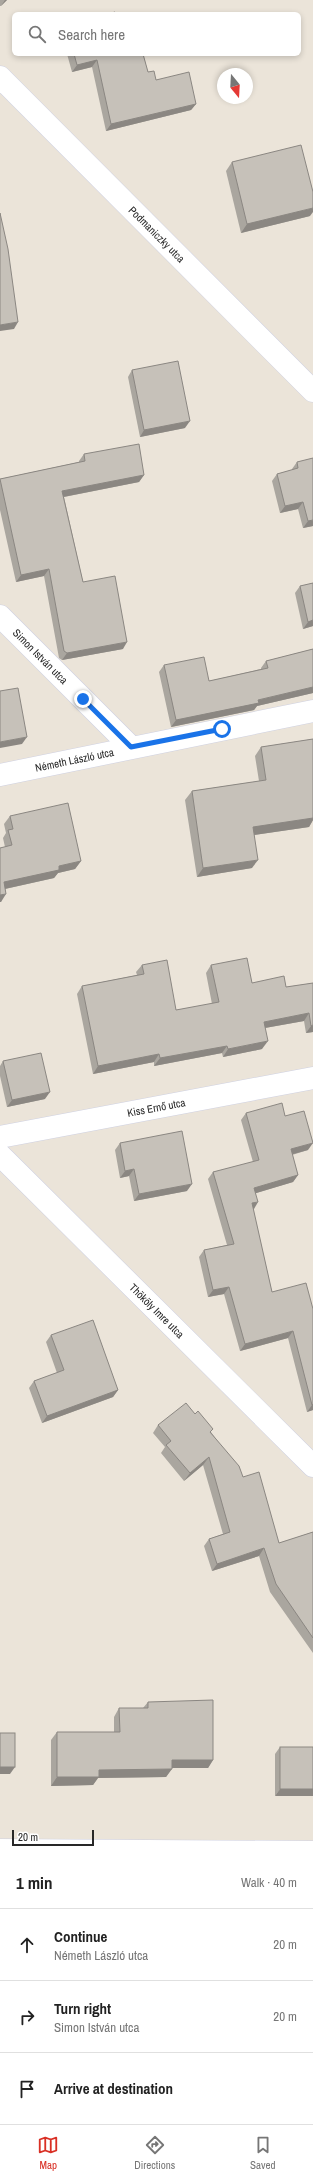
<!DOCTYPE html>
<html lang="en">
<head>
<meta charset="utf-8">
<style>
	body { margin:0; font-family:"Archivo Narrow",sans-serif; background:#f6f6f6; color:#222 }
	.compass { position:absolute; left:217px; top:68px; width:36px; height:36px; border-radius:50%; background:#fff; box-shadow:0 2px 6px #0003; rotate:162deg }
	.scale { position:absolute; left:12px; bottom:10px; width:82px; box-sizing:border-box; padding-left:4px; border:2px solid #282828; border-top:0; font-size:11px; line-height:14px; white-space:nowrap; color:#282828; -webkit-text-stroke:3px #fff; paint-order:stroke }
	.stop { position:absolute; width:12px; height:12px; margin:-9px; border:3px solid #1a73e8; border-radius:50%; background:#fff }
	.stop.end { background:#1a73e8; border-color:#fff; box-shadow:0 1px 4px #0008 }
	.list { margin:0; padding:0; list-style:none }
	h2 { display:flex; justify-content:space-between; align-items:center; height:52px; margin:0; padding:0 16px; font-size:17px }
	h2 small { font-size:13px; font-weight:400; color:#767676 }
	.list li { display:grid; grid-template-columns:26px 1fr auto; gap:12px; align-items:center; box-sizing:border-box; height:72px; padding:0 16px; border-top:1px solid #e0e0e0 }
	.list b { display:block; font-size:15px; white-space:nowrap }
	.list p { margin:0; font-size:13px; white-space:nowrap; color:#767676 }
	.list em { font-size:13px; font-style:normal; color:#767676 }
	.icon { flex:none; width:22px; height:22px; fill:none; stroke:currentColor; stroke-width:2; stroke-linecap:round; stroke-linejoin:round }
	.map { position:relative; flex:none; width:313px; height:1856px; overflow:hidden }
	.search { position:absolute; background:#fff; box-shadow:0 2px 6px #0003; left:12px; right:12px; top:12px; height:44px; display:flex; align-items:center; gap:10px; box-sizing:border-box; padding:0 14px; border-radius:6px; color:#767676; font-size:15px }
	.sheet { height:268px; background:#fff }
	nav { display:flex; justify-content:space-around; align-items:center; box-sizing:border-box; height:56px; border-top:1px solid #e0e0e0; background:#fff; font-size:11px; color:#767676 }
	nav a { display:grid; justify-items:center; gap:2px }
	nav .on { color:#d93025 }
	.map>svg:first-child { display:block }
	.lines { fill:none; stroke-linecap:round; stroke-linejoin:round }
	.street-casing { stroke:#cfd1e1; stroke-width:23 }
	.secondary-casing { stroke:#cfd1e1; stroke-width:23 }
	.street { stroke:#fff; stroke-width:22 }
	.secondary { stroke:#fff; stroke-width:22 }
	.wall { fill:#aaa69f }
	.shaded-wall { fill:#8b8782 }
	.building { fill:#c6c1b9; stroke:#8b8782 }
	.route { stroke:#1a73e8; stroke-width:5 }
	.labels { text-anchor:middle; stroke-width:3; stroke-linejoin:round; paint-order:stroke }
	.street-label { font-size:11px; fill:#282828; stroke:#fff }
</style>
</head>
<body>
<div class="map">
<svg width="313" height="1856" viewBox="0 0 313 1856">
	<rect width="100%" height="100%" fill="#ebe4d9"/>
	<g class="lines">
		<g class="street-casing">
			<g id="street">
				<path id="s1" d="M 0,77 L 313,391"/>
				<path id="s2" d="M 0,616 L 131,747"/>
				<path id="s3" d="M 0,775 L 313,711"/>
				<path id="s4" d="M 0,1137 L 313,1078"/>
				<path id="s5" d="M 0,1155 L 313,1466"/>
			</g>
		</g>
		<g class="secondary-casing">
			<path id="secondary" d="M 0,1850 L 313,1852"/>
		</g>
		<use href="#street" class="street"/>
		<use href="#secondary" class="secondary"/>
	</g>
	<g class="wall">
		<path d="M 0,0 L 7,0 L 1,6 L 0,6 Z"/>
		<path d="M 67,54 L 143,54 L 148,72 L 156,80 L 196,104 L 191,110 L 106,131 L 92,67 L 72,72 Z"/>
		<path d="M 232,162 L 310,216 L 241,233 L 226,171 Z"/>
		<path d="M 132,370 L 185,428 L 140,437 L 128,377 Z"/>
		<path d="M 84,454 L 144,475 L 139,482 L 64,497 L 83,582 L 123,649 L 62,660 L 59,658 L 44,576 L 16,582 L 0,510 L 0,479 L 79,462 L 79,461 Z"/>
		<path d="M 297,462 L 313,526 L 303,528 L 298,509 L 280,513 L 272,481 L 277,474 L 292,470 L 292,469 Z"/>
		<path d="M 313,583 L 313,626 L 303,629 L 295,593 L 300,586 Z"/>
		<path d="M 313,649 L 313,693 L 257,706 L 254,710 L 171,727 L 159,672 L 164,665 L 209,681 L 261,669 L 261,668 L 266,661 Z"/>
		<path d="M 313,739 L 313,820 L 309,827 L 254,835 L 252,868 L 197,877 L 185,800 L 192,791 L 259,781 L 255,756 L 261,747 Z"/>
		<path d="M 10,816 L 81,861 L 75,869 L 58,873 L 54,878 L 5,889 L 1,902 L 0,902 L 0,848 L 5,847 L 3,838 L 6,833 L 4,824 Z"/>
		<path d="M 142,965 L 176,1010 L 212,1004 L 206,973 L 211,965 L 252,983 L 286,987 L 313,983 L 313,1032 L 306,1033 L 304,1021 L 265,1028 L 262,1049 L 223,1057 L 222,1053 L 154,1066 L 154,1062 L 93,1074 L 77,994 L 82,986 L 137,975 L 136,972 Z"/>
		<path d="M 3,1061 L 45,1099 L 7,1107 L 0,1076 L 0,1066 Z"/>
		<path d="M 246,1113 L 285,1116 L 308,1150 L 292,1155 L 298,1175 L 293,1182 L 256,1193 L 253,1209 L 272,1292 L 313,1309 L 313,1410 L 307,1412 L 288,1338 L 240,1351 L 224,1294 L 208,1297 L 199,1257 L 204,1250 L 227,1245 L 208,1179 L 213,1172 L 253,1162 L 241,1120 Z"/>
		<path d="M 120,1143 L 187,1191 L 134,1201 L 129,1176 L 120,1178 L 115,1150 Z"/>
		<path d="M 51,1335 L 118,1390 L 113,1397 L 42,1423 L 29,1388 L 34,1381 L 57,1373 L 46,1342 Z"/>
		<path d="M 195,1414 L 211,1432 L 243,1477 L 279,1543 L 313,1532 L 313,1653 L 270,1592 L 259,1556 L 212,1571 L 204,1546 L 209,1539 L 223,1534 L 203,1465 L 184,1481 L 161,1453 L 165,1447 L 153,1433 L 158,1425 Z"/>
		<path d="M 148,1702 L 213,1760 L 208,1768 L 172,1768 L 166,1777 L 98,1778 L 93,1785 L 51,1786 L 51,1740 L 57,1732 L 114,1732 L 114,1717 L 119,1708 L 143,1708 Z"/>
		<path d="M 280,1747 L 313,1747 L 275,1796 L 275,1754 Z"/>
	</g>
	<g class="shaded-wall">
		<path d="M 5,0 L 7,0 L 1,6 Z"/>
		<path d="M 97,60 L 92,67 L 72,72 L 77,65 Z"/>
		<path d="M 196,104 L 191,110 L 106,131 L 111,124 Z"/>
		<path d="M 313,208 L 313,212 L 310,216 L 241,233 L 247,224 Z"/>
		<path d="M 18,322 L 14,329 L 0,331 L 0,325 Z"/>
		<path d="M 190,421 L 185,428 L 140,437 L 144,430 Z"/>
		<path d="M 144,475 L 139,482 L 58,498 L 62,491 Z"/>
		<path d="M 303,502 L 298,509 L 280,513 L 285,506 Z"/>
		<path d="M 313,520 L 313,526 L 303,528 L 308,521 Z"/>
		<path d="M 49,569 L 44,576 L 16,582 L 21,575 Z"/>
		<path d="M 313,620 L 313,626 L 303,629 L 308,622 Z"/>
		<path d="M 127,642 L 123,649 L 62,660 L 67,653 Z"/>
		<path d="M 313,687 L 313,693 L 257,706 L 254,710 L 171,727 L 176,720 Z"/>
		<path d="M 27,737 L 22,744 L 0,748 L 0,742 Z"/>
		<path d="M 313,818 L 313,820 L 309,827 L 247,836 L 253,827 Z"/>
		<path d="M 258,860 L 252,868 L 197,877 L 203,868 Z"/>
		<path d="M 81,861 L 75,869 L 58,873 L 54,878 L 0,890 L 4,882 L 59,866 Z"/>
		<path d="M 6,894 L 1,902 L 0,902 L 0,895 Z"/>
		<path d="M 309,1013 L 304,1021 L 259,1029 L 264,1022 Z"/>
		<path d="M 313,1025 L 313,1032 L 306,1033 L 311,1026 Z"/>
		<path d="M 268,1041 L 262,1049 L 223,1057 L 228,1049 Z"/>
		<path d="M 227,1046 L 222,1053 L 154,1066 L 160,1058 Z"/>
		<path d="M 159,1054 L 154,1062 L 93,1074 L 98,1066 Z"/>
		<path d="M 50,1092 L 45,1099 L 7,1107 L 12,1100 Z"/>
		<path d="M 313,1143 L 308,1150 L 286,1156 L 291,1149 Z"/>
		<path d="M 134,1169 L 129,1176 L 120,1178 L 125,1171 Z"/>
		<path d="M 298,1175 L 293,1182 L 250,1195 L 254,1188 Z"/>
		<path d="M 192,1184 L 187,1191 L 134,1201 L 139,1194 Z"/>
		<path d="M 258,1202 L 254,1209 L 247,1210 L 252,1203 Z"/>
		<path d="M 229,1287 L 224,1294 L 208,1297 L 213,1290 Z"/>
		<path d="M 293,1331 L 288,1338 L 240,1351 L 245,1344 Z"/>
		<path d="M 118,1390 L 113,1397 L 42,1423 L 47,1416 Z"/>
		<path d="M 313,1404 L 313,1410 L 307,1412 L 312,1405 Z"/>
		<path d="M 209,1457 L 203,1465 L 184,1481 L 190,1473 Z"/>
		<path d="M 264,1548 L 259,1556 L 212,1571 L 217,1564 Z"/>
		<path d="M 172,1760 L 213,1760 L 208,1768 L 166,1768 Z"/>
		<path d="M 0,1767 L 15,1767 L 10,1774 L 0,1774 Z"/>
		<path d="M 172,1769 L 166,1777 L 98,1778 L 93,1785 L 51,1786 L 57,1777 L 99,1770 Z"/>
		<path d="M 280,1789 L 313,1789 L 313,1796 L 275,1796 Z"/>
	</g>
	<g class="building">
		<path d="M 115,12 L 116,14 L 108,14 Z"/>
		<path d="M 74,54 L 143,54 L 148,72 L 154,71 L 156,80 L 189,72 L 196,104 L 111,124 L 97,60 L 77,65 Z"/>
		<path d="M 301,145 L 313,192 L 313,208 L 247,224 L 232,162 Z"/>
		<path d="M 0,213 L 8,249 L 18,322 L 0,325 Z"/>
		<path d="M 178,361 L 190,421 L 144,430 L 132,370 Z"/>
		<path d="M 139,444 L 144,475 L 62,491 L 83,582 L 115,576 L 127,642 L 67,653 L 64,651 L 49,569 L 21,575 L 0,479 L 85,461 L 84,454 Z"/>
		<path d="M 313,458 L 313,520 L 308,521 L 303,502 L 285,506 L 277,474 L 298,468 L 297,462 Z"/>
		<path d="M 313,583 L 313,620 L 308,622 L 300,586 Z"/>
		<path d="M 313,649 L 313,687 L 258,700 L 259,703 L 176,720 L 164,665 L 204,657 L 209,681 L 268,668 L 266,661 Z"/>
		<path d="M 18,688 L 27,737 L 0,742 L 0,691 Z"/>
		<path d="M 313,739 L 313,818 L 253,827 L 258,860 L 203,868 L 192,791 L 266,780 L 261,747 Z"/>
		<path d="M 68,803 L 81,861 L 59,866 L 59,870 L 4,882 L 6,894 L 0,895 L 0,848 L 12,845 L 8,830 L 13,829 L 10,816 Z"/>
		<path d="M 247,958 L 252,983 L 284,976 L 286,987 L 313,983 L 313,1025 L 311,1026 L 309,1013 L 264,1022 L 268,1041 L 228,1049 L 227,1046 L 160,1058 L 159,1054 L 98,1066 L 82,986 L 144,974 L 142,965 L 167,960 L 176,1010 L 219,1002 L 211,965 Z"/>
		<path d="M 41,1053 L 50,1092 L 12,1100 L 3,1061 Z"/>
		<path d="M 282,1103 L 285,1116 L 304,1111 L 313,1143 L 291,1149 L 298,1175 L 254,1188 L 258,1202 L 252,1203 L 272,1292 L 306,1283 L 313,1309 L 313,1404 L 312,1405 L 293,1331 L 245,1344 L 229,1287 L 213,1290 L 204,1250 L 234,1244 L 213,1172 L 259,1160 L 246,1113 Z"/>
		<path d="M 182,1131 L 192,1184 L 139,1194 L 134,1169 L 125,1171 L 120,1143 Z"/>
		<path d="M 93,1320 L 118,1390 L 47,1416 L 34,1381 L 64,1370 L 51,1335 Z"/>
		<path d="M 186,1403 L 195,1414 L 198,1411 L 213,1429 L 210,1432 L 239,1466 L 243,1477 L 259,1472 L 279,1543 L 313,1532 L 313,1638 L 276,1584 L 264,1548 L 217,1564 L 209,1539 L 230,1532 L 209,1457 L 190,1473 L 166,1445 L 171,1441 L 158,1425 Z"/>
		<path d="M 213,1700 L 213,1760 L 172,1760 L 172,1769 L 99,1770 L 99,1777 L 57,1777 L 57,1732 L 120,1732 L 119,1708 L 148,1708 L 148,1702 Z"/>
		<rect x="0" y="1733" width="15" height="34"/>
		<rect x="280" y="1747" width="33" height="42"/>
	</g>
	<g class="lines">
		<path class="route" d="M 83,699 L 131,747 L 222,729"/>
	</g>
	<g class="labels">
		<g class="street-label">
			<text dy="4" stroke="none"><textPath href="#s1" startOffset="222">Podmaniczky utca</textPath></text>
			<text dy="4" stroke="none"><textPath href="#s2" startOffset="57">Simon István utca</textPath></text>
			<text dy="4" stroke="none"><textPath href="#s3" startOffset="76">Németh László utca</textPath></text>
			<text dy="4" stroke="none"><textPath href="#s4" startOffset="159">Kiss Ernő utca</textPath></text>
			<text dy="4" stroke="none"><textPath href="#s5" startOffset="221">Thököly Imre utca</textPath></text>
		</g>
	</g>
</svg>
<svg class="compass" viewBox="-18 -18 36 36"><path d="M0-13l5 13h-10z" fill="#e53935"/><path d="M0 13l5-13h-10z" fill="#767676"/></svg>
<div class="scale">20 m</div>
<div class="stop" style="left:222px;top:729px"></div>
<div class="stop end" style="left:83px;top:699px"></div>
<div class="search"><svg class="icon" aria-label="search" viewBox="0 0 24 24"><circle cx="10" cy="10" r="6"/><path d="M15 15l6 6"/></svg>Search here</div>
</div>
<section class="sheet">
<h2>1 min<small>Walk · 40 m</small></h2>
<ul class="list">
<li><svg class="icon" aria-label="ahead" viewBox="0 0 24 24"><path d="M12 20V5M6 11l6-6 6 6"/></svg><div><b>Continue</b><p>Németh László utca</p></div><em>20 m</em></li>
<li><svg class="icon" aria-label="right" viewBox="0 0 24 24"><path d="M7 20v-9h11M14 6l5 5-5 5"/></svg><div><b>Turn right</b><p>Simon István utca</p></div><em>20 m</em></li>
<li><svg class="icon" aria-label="arrive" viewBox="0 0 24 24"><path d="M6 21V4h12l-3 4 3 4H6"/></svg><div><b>Arrive at destination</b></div></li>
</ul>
</section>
<nav>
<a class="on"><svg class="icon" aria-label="map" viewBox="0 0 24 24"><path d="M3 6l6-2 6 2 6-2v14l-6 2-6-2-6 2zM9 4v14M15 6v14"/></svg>Map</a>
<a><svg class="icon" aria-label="directions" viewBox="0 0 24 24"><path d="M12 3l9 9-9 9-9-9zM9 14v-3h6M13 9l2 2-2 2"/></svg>Directions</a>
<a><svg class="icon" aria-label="saved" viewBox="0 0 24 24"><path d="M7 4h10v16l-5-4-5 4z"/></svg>Saved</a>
</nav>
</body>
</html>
